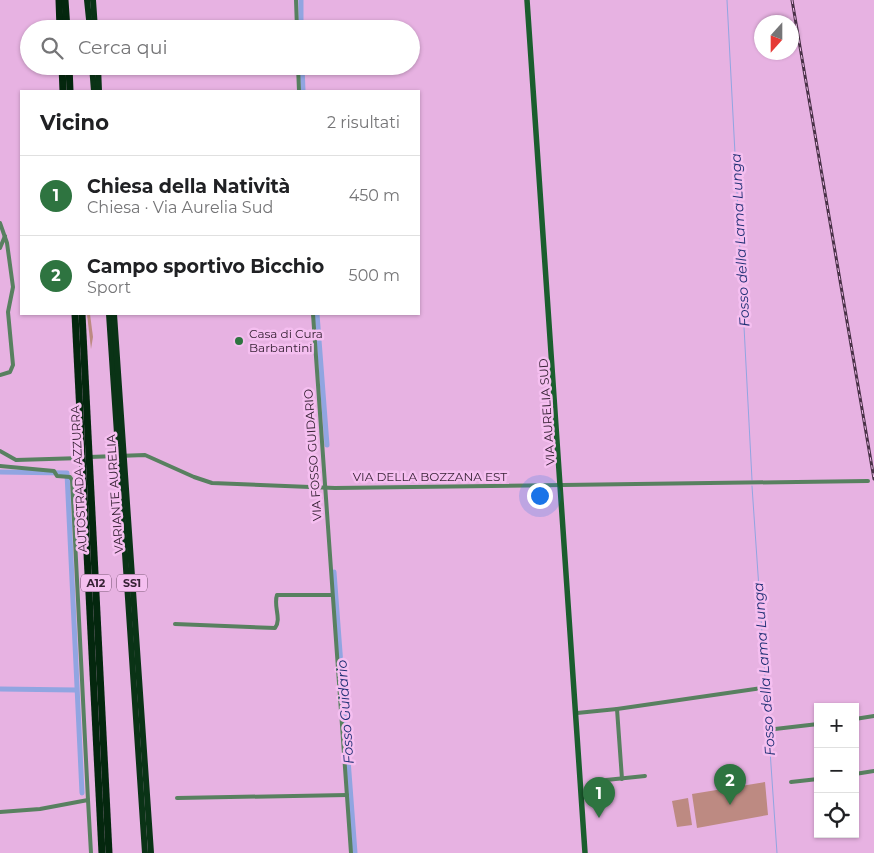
<!DOCTYPE html>
<html lang="it">
<head>
<meta charset="utf-8">
<style>
	body { margin:0; font-family:Montserrat,sans-serif; background:#f6f6f6; color:#202124 }
	.controls { position:absolute; right:15px; bottom:15px; display:grid; overflow:hidden; border-radius:0px; box-shadow:0 1px 4px #0004 }
	.controls button { width:45px; height:45px; display:grid; place-items:center; padding:0; border:0; border-bottom:1px solid #e0e0e0; background:#fff; color:#202124; font:25px sans-serif }
	.compass { position:absolute; left:754px; top:15px; width:45px; height:45px; border-radius:50%; background:#fff; box-shadow:0 1px 4px #0004; rotate:201deg }
	.you { position:absolute; left:539px; top:495px; width:18px; height:18px; margin:-12px; border:4px solid #fff; border-radius:50%; background:#1a73e8; box-shadow:0 0 0 8px #1a73e833 }
	.badge { display:grid; place-items:center; width:32px; height:32px; border-radius:50%; background:#2e7440; color:#fff; font-size:16px; font-weight:700 }
	.pin { position:absolute; translate:-50% -41px; filter:drop-shadow(0 1px 2px #0008) }
	.pin::after { content:''; position:absolute; top:26px; width:18px; height:15px; background:inherit; clip-path:polygon(0 0,100% 0,50% 100%) }
	.list { margin:0; padding:0; list-style:none }
	h2 { display:flex; justify-content:space-between; align-items:center; height:65px; margin:0; padding:0 20px; font-size:21px }
	h2 small { font-size:16px; font-weight:400; color:#757577 }
	.list li { display:grid; grid-template-columns:32px 1fr auto; gap:15px; align-items:center; box-sizing:border-box; height:80px; padding:0 20px; border-top:1px solid #e0e0e0 }
	.list b { display:block; font-size:19px; white-space:nowrap }
	.list p { margin:0; font-size:16px; white-space:nowrap; color:#757577 }
	.list em { font-size:16px; font-style:normal; color:#757577 }
	.icon { flex:none; width:28px; height:28px; fill:none; stroke:currentColor; stroke-width:2; stroke-linecap:round; stroke-linejoin:round }
	.map { position:relative; flex:none; width:874px; height:853px; overflow:hidden }
	.search { position:absolute; background:#fff; box-shadow:0 1px 4px #0004; left:20px; top:20px; width:400px; height:55px; display:flex; align-items:center; gap:12px; box-sizing:border-box; padding:0 18px; border-radius:28px; color:#757577; font-size:19px }
	.panel { position:absolute; background:#fff; box-shadow:0 1px 4px #0004; left:20px; top:90px; width:400px; height:225px; border-radius:0px }
	.map>svg:first-child { display:block }
	.green { fill:#bd8a82 }
	.lines { fill:none; stroke-linecap:round; stroke-linejoin:round }
	.stream { stroke:#91a5e1; stroke-width:1 }
	.canal { stroke:#91a5e1; stroke-width:5 }
	.minor { stroke:#588060; stroke-width:4 }
	.secondary { stroke:#1b5e2e; stroke-width:5.5 }
	.trunk { stroke:#0a3316; stroke-width:6 }
	.motorway { stroke:#04270e; stroke-width:7 }
	.rail-casing { stroke:#493147; stroke-width:3 }
	.rail { stroke:#f5bff0; stroke-width:1; stroke-dasharray:4; stroke-linecap:butt }
	.poi-dot { fill:#2e7440; stroke:#f5bff0; stroke-width:2 }
	.labels { text-anchor:middle; stroke-width:5; stroke-linejoin:round; paint-order:stroke }
	.shield { fill:#f5bff0; stroke:#70516d; stroke-width:1 }
	.shield-label { font-size:11px; font-weight:bold; fill:#372235 }
	.poi-label { font-size:12px; fill:#372235; stroke:#f5bff0; text-anchor:start }
	.street-label { font-size:12px; fill:#372235; stroke:#f5bff0 }
	.water-label { font-size:14px; font-style:italic; fill:#1f2f74; stroke:#f5bff0 }
</style>
</head>
<body>
<div class="map">
<svg width="874" height="853" viewBox="0 0 874 853">
	<rect width="100%" height="100%" fill="#e7b2e2"/>
	<g class="green">
		<path d="M 87,314 L 90,314 L 93,337 L 91,349 Z"/>
		<path d="M 765,782 L 768,815 L 697,828 L 692,794 Z"/>
		<path d="M 688,798 L 692,825 L 677,827 L 672,801 Z"/>
	</g>
	<g class="lines">
		<g class="stream">
			<path d="M 727,0 L 752,480"/>
			<path d="M 752,486 L 777,853"/>
		</g>
		<g class="canal">
			<path d="M 301,0 L 301,29"/>
			<path d="M 302,66 L 303,91"/>
			<path d="M 317,314 L 327,445"/>
			<path d="M 0,472 L 67,473 L 82,793"/>
			<path d="M 334,572 L 355,853"/>
			<path d="M 0,689 L 76,690"/>
		</g>
		<g class="minor">
			<path d="M 296,0 L 297,29"/>
			<path d="M 298,66 L 299,91"/>
			<path d="M 0,223 L 7,243 L 13,287 L 8,312 L 13,365 L 10,372 L 0,375"/>
			<path d="M 0,248 L 5,236"/>
			<path d="M 313,314 L 351,853"/>
			<path d="M 0,451 L 16,460 L 82,458"/>
			<path d="M 89,457 L 145,455 L 194,477 L 212,483 L 335,488 L 868,481"/>
			<path d="M 0,466 L 54,471 L 57,476 L 70,477 L 72,480 L 88,800"/>
			<path d="M 175,624 L 275,628 C 282,619 273,606 277,595 L 332,595"/>
			<path d="M 617,709 L 762,688"/>
			<path d="M 577,713 L 617,709 L 622,779"/>
			<path d="M 855,719 L 874,716"/>
			<path d="M 775,729 L 818,724"/>
			<path d="M 855,774 L 874,771"/>
			<path d="M 606,780 L 645,776"/>
			<path d="M 791,782 L 818,779"/>
			<path d="M 177,798 L 347,795"/>
			<path d="M 0,812 L 40,809 L 88,800 L 91,853"/>
		</g>
		<path class="secondary" d="M 527,0 L 585,853"/>
		<g class="trunk">
			<path d="M 87,0 L 90,29"/>
			<path d="M 93,0 L 95,29"/>
			<path d="M 92,66 L 94,91"/>
			<path d="M 98,66 L 99,91"/>
			<path d="M 109,314 L 145,853"/>
			<path d="M 114,314 L 151,853"/>
		</g>
		<g class="motorway">
			<path d="M 59,0 L 60,29"/>
			<path d="M 65,0 L 67,29"/>
			<path d="M 62,66 L 63,91"/>
			<path d="M 69,66 L 70,91"/>
			<path d="M 75,314 L 102,853"/>
			<path d="M 82,314 L 109,853"/>
		</g>
		<g class="rail-casing">
			<path id="rail" d="M 792,0 L 874,479"/>
		</g>
		<use href="#rail" class="rail"/>
	</g>
	<circle class="poi-dot" cx="239" cy="341" r="5"/>
	<g class="labels">
		<g class="shield">
			<rect x="81" y="574.5" width="30" height="17" rx="4"/>
			<rect x="117" y="574.5" width="30" height="17" rx="4"/>
		</g>
		<g class="shield-label">
			<text x="96" y="587">A12</text>
			<text x="132" y="587">SS1</text>
		</g>
		<g class="poi-label">
			<text x="249" y="338">Casa di Cura<tspan x="249" dy="14">Barbantini</tspan></text>
		</g>
		<g class="street-label">
			<text transform="translate(547 412) rotate(-94)" y="4">VIA AURELIA SUD</text>
			<text transform="translate(313 455) rotate(-94)" y="4">VIA FOSSO GUIDARIO</text>
			<text x="430" y="481">VIA DELLA BOZZANA EST</text>
			<text transform="translate(79 479) rotate(-93)" y="4">AUTOSTRADA AZZURRA</text>
			<text transform="translate(115 494) rotate(-94)" y="4">VARIANTE AURELIA</text>
		</g>
		<g class="water-label">
			<text transform="translate(740 240) rotate(-93)" y="5">Fosso della Lama Lunga</text>
			<text transform="translate(764 669) rotate(-94)" y="5">Fosso della Lama Lunga</text>
			<text transform="translate(345 712) rotate(-94)" y="5">Fosso Guidario</text>
		</g>
	</g>
</svg>
<div class="controls">
<button>+</button>
<button>−</button>
<button><svg class="icon" aria-label="locate" viewBox="0 0 24 24"><circle cx="12" cy="12" r="6"/><path d="M12 2v4M12 18v4M2 12h4M18 12h4"/></svg></button>
</div>
<svg class="compass" viewBox="-18 -18 36 36"><path d="M0-13l5 13h-10z" fill="#e53935"/><path d="M0 13l5-13h-10z" fill="#757577"/></svg>
<div class="you"></div>
<div class="pin badge" style="left:599px;top:818px">1</div>
<div class="pin badge" style="left:730px;top:805px">2</div>
<div class="search"><svg class="icon" aria-label="search" viewBox="0 0 24 24"><circle cx="10" cy="10" r="6"/><path d="M15 15l6 6"/></svg>Cerca qui</div>
<section class="panel">
<h2>Vicino<small>2 risultati</small></h2>
<ul class="list">
<li><span class="badge">1</span><div><b>Chiesa della Natività</b><p>Chiesa · Via Aurelia Sud</p></div><em>450 m</em></li>
<li><span class="badge">2</span><div><b>Campo sportivo Bicchio</b><p>Sport</p></div><em>500 m</em></li>
</ul>
</section>
</div>
</body>
</html>
